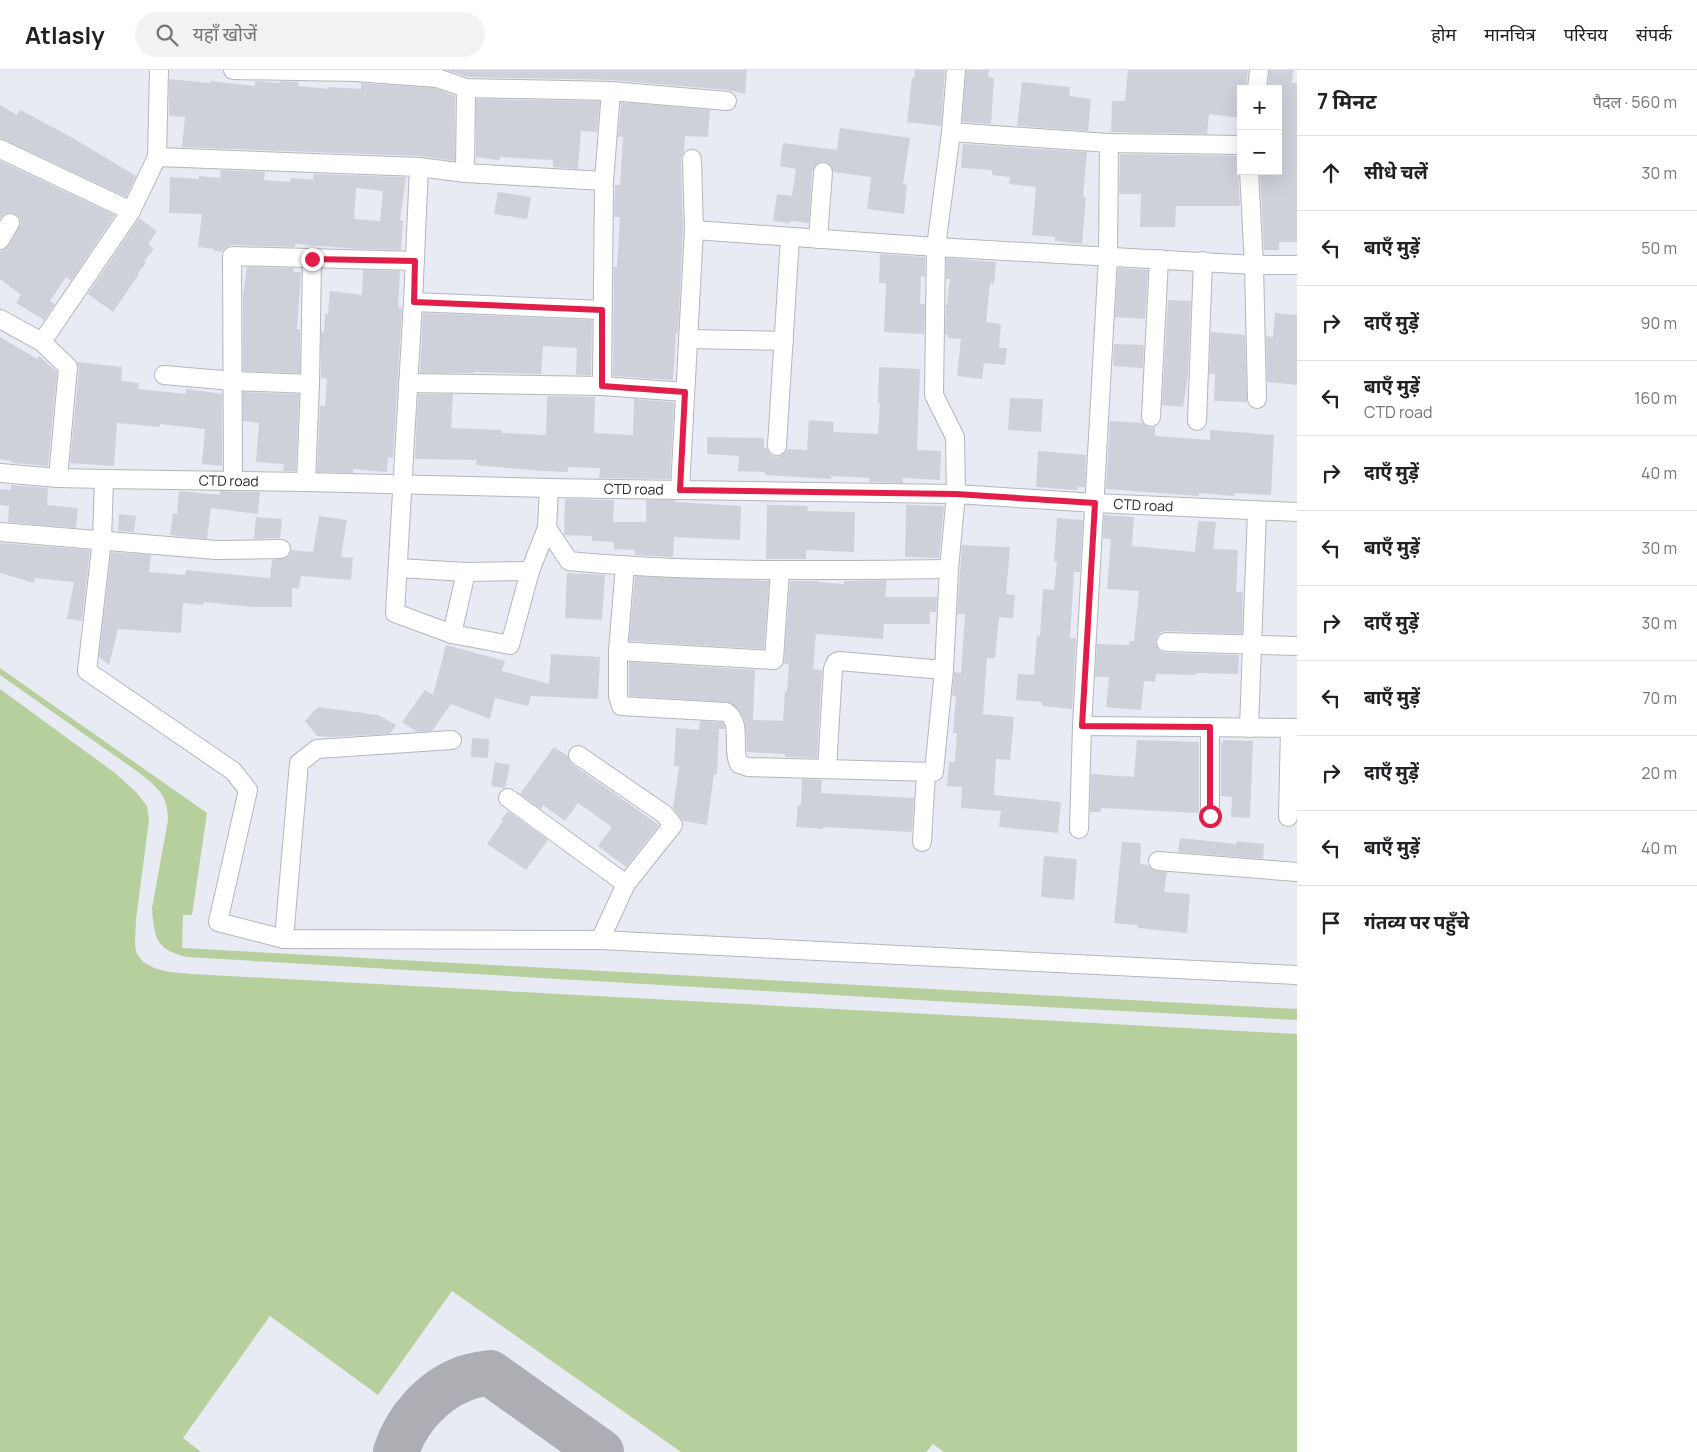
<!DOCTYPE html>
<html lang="hi">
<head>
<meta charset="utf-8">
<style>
	body { margin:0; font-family:Manrope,"Noto Sans Devanagari",sans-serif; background:#f2f2f2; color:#202124 }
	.controls { position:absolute; right:15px; top:15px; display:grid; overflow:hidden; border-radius:0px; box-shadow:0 5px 20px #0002 }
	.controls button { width:45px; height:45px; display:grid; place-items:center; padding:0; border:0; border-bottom:1px solid #e0e0e0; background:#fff; color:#202124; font:25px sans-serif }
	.stop { position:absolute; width:15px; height:15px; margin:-11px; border:4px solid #e11d48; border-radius:50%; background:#fff }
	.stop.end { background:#e11d48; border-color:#fff; box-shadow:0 1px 5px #0008 }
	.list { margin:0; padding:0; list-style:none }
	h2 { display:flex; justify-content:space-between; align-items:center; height:65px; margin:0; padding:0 20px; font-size:21px }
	h2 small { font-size:16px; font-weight:400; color:#757577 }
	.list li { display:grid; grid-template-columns:32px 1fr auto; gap:15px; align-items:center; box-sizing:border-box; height:75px; padding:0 20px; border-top:1px solid #e0e0e0 }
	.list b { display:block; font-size:19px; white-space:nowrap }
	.list p { margin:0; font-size:16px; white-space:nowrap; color:#757577 }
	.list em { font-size:16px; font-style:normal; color:#757577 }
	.icon { flex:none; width:28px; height:28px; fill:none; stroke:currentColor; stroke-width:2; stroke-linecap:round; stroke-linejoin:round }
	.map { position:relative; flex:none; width:1297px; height:1382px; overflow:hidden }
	header { display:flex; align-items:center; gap:30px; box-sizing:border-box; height:70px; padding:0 25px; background:#fff; border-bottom:1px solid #e0e0e0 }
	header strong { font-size:24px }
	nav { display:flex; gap:28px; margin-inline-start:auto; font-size:18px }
	.search { width:350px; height:45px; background:#f2f2f2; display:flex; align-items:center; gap:12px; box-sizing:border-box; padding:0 18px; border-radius:28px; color:#757577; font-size:19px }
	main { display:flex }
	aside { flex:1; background:#fff }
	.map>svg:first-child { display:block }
	.green { fill:#b7cf9d }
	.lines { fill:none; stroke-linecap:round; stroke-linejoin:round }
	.taxiway { stroke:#acaeb4; stroke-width:46 }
	.building { fill:#ced1d9; fill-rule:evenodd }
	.minor-casing { stroke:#b3b6bd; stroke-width:20 }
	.minor { stroke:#fff; stroke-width:18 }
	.route { stroke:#e11d48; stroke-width:6 }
	.labels { text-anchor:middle; stroke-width:4.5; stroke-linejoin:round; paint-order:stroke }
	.street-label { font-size:14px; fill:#252629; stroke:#fff }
</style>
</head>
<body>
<header>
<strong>Atlasly</strong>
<div class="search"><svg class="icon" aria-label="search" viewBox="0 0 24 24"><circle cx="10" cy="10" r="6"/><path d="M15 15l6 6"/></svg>यहाँ खोजें</div>
<nav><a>होम</a><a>मानचित्र</a><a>परिचय</a><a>संपर्क</a></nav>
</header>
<main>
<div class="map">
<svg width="1297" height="1382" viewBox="0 0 1297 1382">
	<rect width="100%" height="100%" fill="#e8ebf3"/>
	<g class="green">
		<path d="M 0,598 L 207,743 L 192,845 L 183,845 L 182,878 L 1297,939 L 1297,950 L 969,933 L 187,887 C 156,880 154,868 152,838 L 168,750 C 168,724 156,716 138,702 L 0,605 Z"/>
		<path d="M 0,619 L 115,703 L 136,722 L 147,736 L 149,750 L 136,849 L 135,873 L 136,882 L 143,892 L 154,898 L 169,902 L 192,904 L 1297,964 L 1297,1382 L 944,1382 L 933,1374 L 926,1382 L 681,1382 L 452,1221 L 378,1325 L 270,1246 L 183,1368 L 201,1382 L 0,1382 Z"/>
	</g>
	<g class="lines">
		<path class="taxiway" d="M 396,1382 C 406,1350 432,1321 463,1309 C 472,1305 481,1304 490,1303 L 601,1382"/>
	</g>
	<g class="building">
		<path d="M 446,0 L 747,0 L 745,24 L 728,20 L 612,10 L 468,7 Z"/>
		<path d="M 915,0 L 945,0 L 941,56 L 907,52 L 912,8 L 914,8 Z"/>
		<path d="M 966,0 L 989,0 L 988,7 L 994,8 L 991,54 L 962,52 Z"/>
		<path d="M 1128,0 L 1248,0 L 1246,19 L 1241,19 L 1241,48 L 1209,44 L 1207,64 L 1111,62 L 1112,31 L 1125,31 Z"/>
		<path d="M 1269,0 L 1293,0 L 1292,13 L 1297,13 L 1297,172 L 1279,172 L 1279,180 L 1264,180 L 1260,101 L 1278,101 L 1278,89 L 1282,89 L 1282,53 L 1278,53 L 1278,19 L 1268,19 Z"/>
		<path d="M 169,9 L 210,13 L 210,11 L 255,16 L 255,11 L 280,13 L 280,11 L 299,12 L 298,16 L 328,19 L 329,17 L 361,19 L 361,13 L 435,18 L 455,26 L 455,91 L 420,86 L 182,77 L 185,47 L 169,46 Z"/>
		<path d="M 1022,12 L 1070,17 L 1069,26 L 1091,29 L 1088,61 L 1017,56 Z"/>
		<path d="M 476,29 L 600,31 L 597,62 L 581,61 L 578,99 L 553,97 L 553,90 L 500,87 L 499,90 L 476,87 Z"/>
		<path d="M 621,32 L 710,40 L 708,67 L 685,66 L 684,82 L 681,89 L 683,160 L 678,263 L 676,263 L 673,310 L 613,306 L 614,197 L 617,197 L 620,147 L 614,147 L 615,115 L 620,115 L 623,67 L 618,67 Z"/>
		<path d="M 0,35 L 17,45 L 20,40 L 30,45 L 71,67 L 136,106 L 126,127 L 0,68 Z"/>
		<path d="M 840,58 L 910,68 L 903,114 L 907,115 L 904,144 L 867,139 L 871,107 L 834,102 L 829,94 L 823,91 L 818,93 L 812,101 L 809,153 L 791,151 L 790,153 L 773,151 L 777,124 L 792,126 L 796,99 L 780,96 L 783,73 L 837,80 Z"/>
		<path d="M 963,74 L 1087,82 L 1083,127 L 1086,127 L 1082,174 L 1055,171 L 1055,167 L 1032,165 L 1036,117 L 1009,114 L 1010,107 L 992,105 L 992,100 L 961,98 Z"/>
		<path d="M 1120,84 L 1241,86 L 1241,95 L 1238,102 L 1240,136 L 1176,136 L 1175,157 L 1140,157 L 1141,124 L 1119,124 Z"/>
		<path d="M 0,91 L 115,145 L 71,211 L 66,207 L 50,231 L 55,234 L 44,250 L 16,233 L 21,225 L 0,209 L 0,181 L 5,179 L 9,175 L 21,154 L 19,147 L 11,142 L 4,144 L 0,149 Z"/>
		<path d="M 221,100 L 265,102 L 264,110 L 290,112 L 290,108 L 313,110 L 314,104 L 406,107 L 400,150 L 403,151 L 401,180 L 360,179 L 295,174 L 295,177 L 232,175 L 226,177 L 222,182 L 214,181 L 214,179 L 198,177 L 202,144 L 169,143 L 170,107 L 199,109 L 199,106 L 220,108 ZM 356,118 L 383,121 L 380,151 L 354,149 Z"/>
		<path d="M 498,122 L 531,127 L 527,149 L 494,144 Z"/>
		<path d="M 139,148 L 157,161 L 148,174 L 154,179 L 144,192 L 146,193 L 138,203 L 139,204 L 113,242 L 88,224 Z"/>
		<path d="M 880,184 L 925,187 L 925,207 L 921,206 L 920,234 L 925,234 L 924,264 L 884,262 L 886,213 L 879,213 Z"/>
		<path d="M 946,188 L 996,192 L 994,214 L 990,213 L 986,252 L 1001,254 L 999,278 L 1007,278 L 1005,295 L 984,293 L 982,309 L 957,306 L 961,269 L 948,268 L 948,265 L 945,265 L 946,235 L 947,235 L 950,209 L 946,209 Z"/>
		<path d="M 247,197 L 294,198 L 293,202 L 301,202 L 297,259 L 300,260 L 300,303 L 243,301 L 243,226 Z"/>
		<path d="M 1118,198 L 1148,200 L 1145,249 L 1115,247 Z"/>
		<path d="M 363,200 L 400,201 L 398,237 L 402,238 L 393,388 L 388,387 L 387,402 L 353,399 L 353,403 L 317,402 L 320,336 L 325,336 L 327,309 L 321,308 L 321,261 L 324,262 L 325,244 L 328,244 L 330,221 L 362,225 Z"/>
		<path d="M 1168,230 L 1191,231 L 1188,304 L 1183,337 L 1162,335 Z"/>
		<path d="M 423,243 L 592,250 L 591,305 L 576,305 L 577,278 L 543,276 L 541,304 L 474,302 L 474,303 L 420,303 Z"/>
		<path d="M 1275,243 L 1297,245 L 1297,315 L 1267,312 L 1266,266 L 1273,267 Z"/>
		<path d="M 1211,262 L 1245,265 L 1247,332 L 1214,331 L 1215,304 L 1209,304 Z"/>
		<path d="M 0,267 L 37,289 L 39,286 L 57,302 L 48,396 L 13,393 L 11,391 L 0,389 Z"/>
		<path d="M 1114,274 L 1144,275 L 1143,298 L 1113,296 Z"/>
		<path d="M 77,292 L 122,297 L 121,311 L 139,313 L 138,319 L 186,324 L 186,319 L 222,324 L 222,396 L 202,394 L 205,359 L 160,354 L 160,357 L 117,353 L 114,396 L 70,393 L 79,298 Z"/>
		<path d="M 879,297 L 920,299 L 917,380 L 941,381 L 940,410 L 903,408 L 903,413 L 869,412 L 869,408 L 831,406 L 831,409 L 765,405 L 765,402 L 738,401 L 739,386 L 707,384 L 707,367 L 764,368 L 764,378 L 767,378 L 771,385 L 776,387 L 782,385 L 787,379 L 807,380 L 809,350 L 834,352 L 833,362 L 878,364 L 880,333 L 878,333 Z"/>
		<path d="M 243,322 L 299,324 L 296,401 L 283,401 L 284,394 L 256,392 L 259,353 L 243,351 Z"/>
		<path d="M 418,324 L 453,324 L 451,358 L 502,360 L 502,363 L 546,365 L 547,326 L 595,327 L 594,363 L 633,365 L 634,329 L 672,332 L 674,333 L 670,409 L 599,408 L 600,398 L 568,397 L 568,402 L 543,401 L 476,395 L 477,390 L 415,389 Z"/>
		<path d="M 1010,328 L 1043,329 L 1041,362 L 1008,360 Z"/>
		<path d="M 1110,351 L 1142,353 L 1150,358 L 1155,357 L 1155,366 L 1210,370 L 1210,360 L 1274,365 L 1271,425 L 1234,423 L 1234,426 L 1199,423 L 1199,426 L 1106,419 Z"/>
		<path d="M 1038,381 L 1086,385 L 1085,417 L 1078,417 L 1077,420 L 1036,417 Z"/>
		<path d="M 11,415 L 48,418 L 47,435 L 78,438 L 76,458 L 8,452 L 9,436 L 0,435 L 0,419 L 11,420 Z"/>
		<path d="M 179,421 L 220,425 L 220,421 L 260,422 L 258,444 L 211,438 L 207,469 L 170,465 L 173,443 L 177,444 Z"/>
		<path d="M 565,429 L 614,430 L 613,452 L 646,452 L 646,430 L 675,430 L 675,432 L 741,436 L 740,470 L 674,467 L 673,487 L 635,485 L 635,480 L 614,479 L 614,472 L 592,471 L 592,466 L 564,465 Z"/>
		<path d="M 767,435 L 808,436 L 807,441 L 855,442 L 854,482 L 806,480 L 806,489 L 766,489 Z"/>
		<path d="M 906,435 L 944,436 L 939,488 L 905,487 Z"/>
		<path d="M 119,444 L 136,446 L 134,462 L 118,461 Z"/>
		<path d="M 1104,445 L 1134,447 L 1132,476 L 1195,482 L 1198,451 L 1216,452 L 1213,479 L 1238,480 L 1236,522 L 1243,522 L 1242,564 L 1166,561 L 1161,562 L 1157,566 L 1155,572 L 1160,581 L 1166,583 L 1239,585 L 1238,604 L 1196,603 L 1196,605 L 1156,604 L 1155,612 L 1144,611 L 1141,640 L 1106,637 L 1109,607 L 1095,607 L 1097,574 L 1129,575 L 1129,571 L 1134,571 L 1139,521 L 1107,519 L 1111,469 L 1103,468 Z"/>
		<path d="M 319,446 L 347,450 L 341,487 L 353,488 L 351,510 L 301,506 L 299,519 L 292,518 L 292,537 L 253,537 L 204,532 L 203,535 L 183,533 L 181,563 L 118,559 L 109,595 L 99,587 L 111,482 L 151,485 L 149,502 L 185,505 L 186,500 L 270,508 L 272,490 L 286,488 L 290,485 L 291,480 L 313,482 Z"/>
		<path d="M 256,447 L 282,449 L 280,468 L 254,469 Z"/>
		<path d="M 1057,448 L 1083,450 L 1080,502 L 1074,502 L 1070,568 L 1076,568 L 1072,639 L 1042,636 L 1042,632 L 1016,630 L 1018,604 L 1034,605 L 1037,565 L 1040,566 L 1043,519 L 1054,520 L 1057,492 L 1054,492 Z"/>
		<path d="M 0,473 L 90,480 L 82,551 L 67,549 L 74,512 L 35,508 L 34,513 L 0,503 Z"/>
		<path d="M 962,475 L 1010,477 L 1006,524 L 1015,525 L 1013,548 L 999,547 L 995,588 L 987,588 L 983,644 L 1014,647 L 1010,690 L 996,689 L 994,725 L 1061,732 L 1058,763 L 999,757 L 1001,741 L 961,738 L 962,717 L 947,716 L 949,692 L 955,692 L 957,663 L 953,663 L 956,626 L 952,626 L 954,602 L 961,603 L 965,544 L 957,544 Z"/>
		<path d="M 567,503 L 605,505 L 602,550 L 565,548 Z"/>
		<path d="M 635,506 L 769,511 L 764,579 L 629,571 Z"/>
		<path d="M 887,510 L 885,527 L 937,527 L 936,542 L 930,542 L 930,554 L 884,554 L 883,569 L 816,564 L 813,599 L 822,600 L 817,688 L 785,687 L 785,684 L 747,682 L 746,662 L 744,648 L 738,639 L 727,632 L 629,626 L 629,592 L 755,600 L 753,650 L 783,651 L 785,621 L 787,621 L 789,594 L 784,594 L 790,511 L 818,511 L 818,512 L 844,514 L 844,511 Z"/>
		<path d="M 446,575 L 505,591 L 502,601 L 549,614 L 551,584 L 600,587 L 598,629 L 531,626 L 528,636 L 495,628 L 490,649 L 451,634 L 432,661 L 417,662 L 402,652 L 425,620 L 433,625 Z"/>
		<path d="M 318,637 L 378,645 L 396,655 L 390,664 L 330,667 L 317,666 L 305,651 Z"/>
		<path d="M 700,651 L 722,652 L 725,659 L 719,659 L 717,704 L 714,704 L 707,755 L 683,751 L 673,738 L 679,696 L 674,696 L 676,658 L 699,660 Z"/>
		<path d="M 472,668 L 489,669 L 488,688 L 471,687 Z"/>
		<path d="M 1137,670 L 1199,672 L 1199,743 L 1101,738 L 1101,742 L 1090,742 L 1091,704 L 1134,707 Z"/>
		<path d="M 1223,670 L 1253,671 L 1250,748 L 1231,747 L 1232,727 L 1221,726 L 1221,673 L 1223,673 Z"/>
		<path d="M 554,677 L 568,686 L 572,694 L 659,755 L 626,797 L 598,776 L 612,757 L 578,733 L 565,751 L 543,735 L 541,739 L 520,724 Z"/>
		<path d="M 495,692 L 510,695 L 505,718 L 491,716 Z"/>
		<path d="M 802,709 L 822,710 L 821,723 L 914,728 L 912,762 L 823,757 L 823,759 L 796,757 L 798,735 L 801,735 Z"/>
		<path d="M 508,741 L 548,770 L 526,800 L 487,774 L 503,751 L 501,750 Z"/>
		<path d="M 1180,768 L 1237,774 L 1237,771 L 1264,774 L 1263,789 L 1178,782 Z"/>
		<path d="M 1122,772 L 1141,773 L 1140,794 L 1148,795 L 1152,799 L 1157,801 L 1167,802 L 1164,822 L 1190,824 L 1187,863 L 1138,858 L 1138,855 L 1114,853 Z"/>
		<path d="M 1044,786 L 1077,789 L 1074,830 L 1041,827 Z"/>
	</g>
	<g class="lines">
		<g class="minor-casing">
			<g id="minor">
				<path d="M 233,0 L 356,2 L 437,8 L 466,18 L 611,21 L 727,31"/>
				<path d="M 1257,19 L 1259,0"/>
				<path d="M 951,62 L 1109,73 L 1241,75"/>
				<path d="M 0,79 L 131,141"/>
				<path d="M 157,87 L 419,97 L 465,103 L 604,111"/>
				<path d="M 419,97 L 413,232 L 395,543 L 452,564 L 510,575 L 530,501 L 547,458 L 549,418"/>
				<path d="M 1249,101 L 1254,195 L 1257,329"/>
				<path d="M 465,103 L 466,18"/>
				<path d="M 694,160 L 936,177 L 1254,195 L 1297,195"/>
				<path d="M 818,169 L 823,102"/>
				<path d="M 0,170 L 10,153"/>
				<path d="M 413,232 L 602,240"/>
				<path d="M 0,249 L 42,272 L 68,297 L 58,408"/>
				<path d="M 688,269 L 784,271"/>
				<path d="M 42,272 L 131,141 L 157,87 L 159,0"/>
				<path d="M 164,305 L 234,311 L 310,314"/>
				<path d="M 408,313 L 602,316 L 685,322"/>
				<path d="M 602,316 L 604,111 L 611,21"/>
				<path d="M 1151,347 L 1159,189"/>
				<path d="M 1197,351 L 1203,191"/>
				<path d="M 777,376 L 790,167"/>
				<path id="s1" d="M 0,403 L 58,408 L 104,409 L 306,412 L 549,418 L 956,424 L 1095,433 L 1297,442"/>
				<path d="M 104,409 L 102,470 L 87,601 L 233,701 L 248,720 L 218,852 L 284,869 L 600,870 L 1297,905"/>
				<path d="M 233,410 L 232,186 L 415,191"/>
				<path d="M 306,412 L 310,314 L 312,189"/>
				<path d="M 680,420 L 694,160 L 692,89"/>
				<path d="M 547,458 L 569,491 C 695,503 822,500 949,499"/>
				<path d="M 0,462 L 216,480 L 281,479"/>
				<path d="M 625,495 L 618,581 L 618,626 L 621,636 L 726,642 C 743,653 731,678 739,694 L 748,697 L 934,702 L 944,600 L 949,499 L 956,424 L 955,367 L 934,325 L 936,177 L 951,62 L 956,0"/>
				<path d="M 398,498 L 466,502 L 530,501"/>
				<path d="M 452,564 L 466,502"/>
				<path d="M 1166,572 L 1297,576"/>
				<path d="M 618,581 L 774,590 L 780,500"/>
				<path d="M 1082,656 L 1297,658"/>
				<path d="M 1249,658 L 1257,441"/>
				<path d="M 578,685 L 664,744 L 673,755 L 626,814 L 600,870"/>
				<path d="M 827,699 L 833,599 L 836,592 L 839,591 L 944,600"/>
				<path d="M 508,728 L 626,814"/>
				<path d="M 1210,746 L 1210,657"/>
				<path d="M 1288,747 L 1290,658"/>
				<path d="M 1079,759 L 1082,656 L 1108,187 L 1109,73"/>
				<path d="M 922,772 L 926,703"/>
				<path d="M 1158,791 L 1297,802"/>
				<path d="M 284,869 L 299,693 L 317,679 L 452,670"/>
			</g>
		</g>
		<use href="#minor" class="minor"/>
	</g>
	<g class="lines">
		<path class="route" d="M 312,189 L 415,191 L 414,232 L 602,240 L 602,316 L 685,322 L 680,420 L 956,424 L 1095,433 L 1082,656 L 1210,657 L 1210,746"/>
	</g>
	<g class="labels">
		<g class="street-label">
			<text dy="5" stroke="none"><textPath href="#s1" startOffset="229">CTD road</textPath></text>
			<text dy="5" stroke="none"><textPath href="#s1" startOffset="634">CTD road</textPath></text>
			<text dy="5" stroke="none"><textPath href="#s1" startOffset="1144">CTD road</textPath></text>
		</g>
	</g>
</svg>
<div class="controls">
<button>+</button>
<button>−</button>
</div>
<div class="stop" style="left:1210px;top:746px"></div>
<div class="stop end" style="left:312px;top:189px"></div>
</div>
<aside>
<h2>7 मिनट<small>पैदल · 560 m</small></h2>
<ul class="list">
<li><svg class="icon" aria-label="ahead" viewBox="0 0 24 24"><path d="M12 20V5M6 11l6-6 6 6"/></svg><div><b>सीधे चलें</b></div><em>30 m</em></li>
<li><svg class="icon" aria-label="left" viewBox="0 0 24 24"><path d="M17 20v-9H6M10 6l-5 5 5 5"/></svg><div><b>बाएँ मुड़ें</b></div><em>50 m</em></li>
<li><svg class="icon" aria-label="right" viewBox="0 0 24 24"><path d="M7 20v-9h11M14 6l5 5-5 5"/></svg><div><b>दाएँ मुड़ें</b></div><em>90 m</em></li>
<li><svg class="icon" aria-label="left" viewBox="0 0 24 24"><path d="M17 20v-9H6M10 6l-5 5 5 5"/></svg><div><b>बाएँ मुड़ें</b><p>CTD road</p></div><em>160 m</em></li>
<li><svg class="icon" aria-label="right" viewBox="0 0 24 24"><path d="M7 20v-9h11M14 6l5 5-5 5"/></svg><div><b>दाएँ मुड़ें</b></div><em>40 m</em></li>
<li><svg class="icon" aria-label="left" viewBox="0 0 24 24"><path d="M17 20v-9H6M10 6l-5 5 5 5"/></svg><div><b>बाएँ मुड़ें</b></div><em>30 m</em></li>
<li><svg class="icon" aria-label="right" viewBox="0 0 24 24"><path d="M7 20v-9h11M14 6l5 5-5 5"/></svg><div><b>दाएँ मुड़ें</b></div><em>30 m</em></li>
<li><svg class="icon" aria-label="left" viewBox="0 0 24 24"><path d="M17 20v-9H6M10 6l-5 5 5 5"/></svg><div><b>बाएँ मुड़ें</b></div><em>70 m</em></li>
<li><svg class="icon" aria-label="right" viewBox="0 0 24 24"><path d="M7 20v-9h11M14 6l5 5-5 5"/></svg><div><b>दाएँ मुड़ें</b></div><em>20 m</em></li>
<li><svg class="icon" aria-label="left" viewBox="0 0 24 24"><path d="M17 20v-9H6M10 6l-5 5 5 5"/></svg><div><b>बाएँ मुड़ें</b></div><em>40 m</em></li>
<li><svg class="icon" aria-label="arrive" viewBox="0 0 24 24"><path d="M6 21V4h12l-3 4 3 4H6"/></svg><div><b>गंतव्य पर पहुँचे</b></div></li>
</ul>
</aside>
</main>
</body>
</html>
